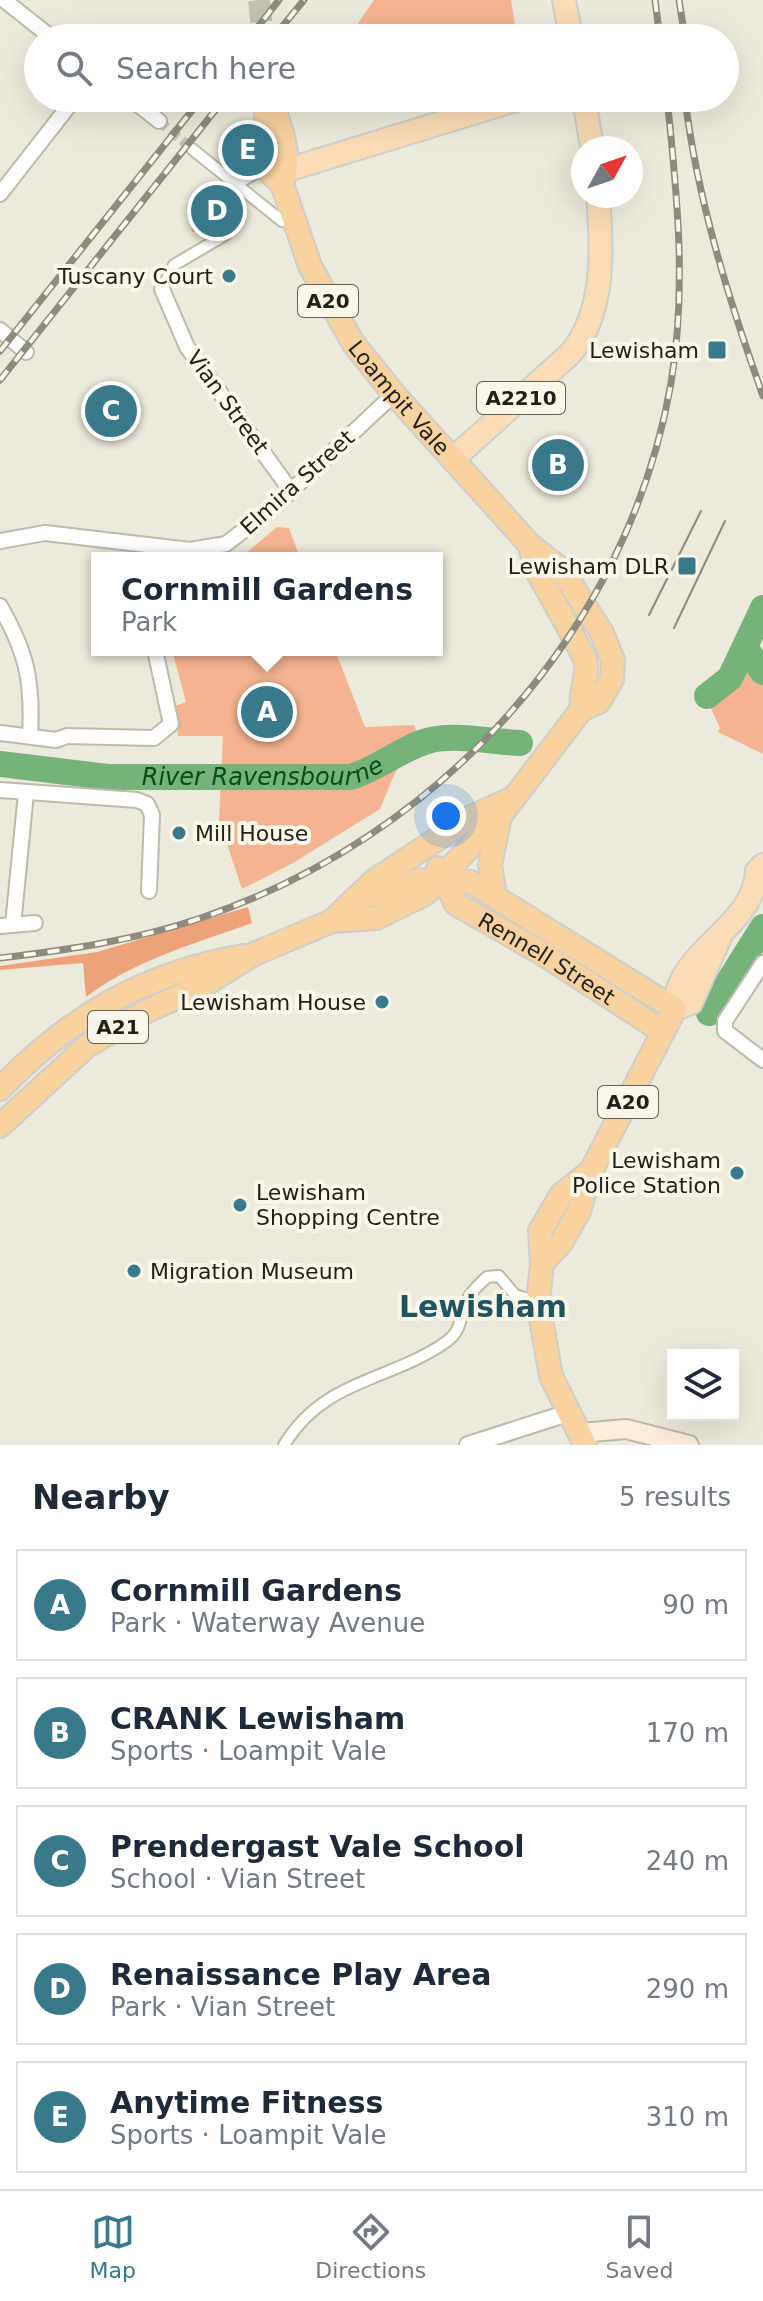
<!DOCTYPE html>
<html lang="en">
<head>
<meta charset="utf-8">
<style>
	body { margin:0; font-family:"DejaVu Sans",sans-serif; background:#f2f2f3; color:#1f2937 }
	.controls { position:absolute; right:24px; bottom:24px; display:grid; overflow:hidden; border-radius:0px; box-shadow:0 8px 32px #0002 }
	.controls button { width:72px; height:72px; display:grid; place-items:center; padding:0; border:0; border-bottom:2px solid #e0e1e3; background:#fff; color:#1f2937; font:40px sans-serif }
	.compass { position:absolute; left:571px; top:136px; width:72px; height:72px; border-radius:50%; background:#fff; box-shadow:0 8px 32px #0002; rotate:50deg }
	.you { position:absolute; left:446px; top:816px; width:28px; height:28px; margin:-20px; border:6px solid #fff; border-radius:50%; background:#1a73e8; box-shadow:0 0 0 12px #1a73e833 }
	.badge { display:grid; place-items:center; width:52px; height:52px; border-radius:50%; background:#38798c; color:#fff; font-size:26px; font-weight:700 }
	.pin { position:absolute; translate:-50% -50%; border:4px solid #fff; box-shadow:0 2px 8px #0006 }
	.popup { position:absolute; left:91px; top:552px; width:352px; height:104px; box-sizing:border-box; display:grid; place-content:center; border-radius:0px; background:#fff; filter:drop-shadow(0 2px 6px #0005); font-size:26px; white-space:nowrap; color:#747a83 }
	.popup b { font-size:30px; color:#1f2937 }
	.popup::after { content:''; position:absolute; left:50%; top:100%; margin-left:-16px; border:16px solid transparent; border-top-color:#fff }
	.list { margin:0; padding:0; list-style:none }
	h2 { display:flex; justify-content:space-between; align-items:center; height:104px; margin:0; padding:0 32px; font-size:34px }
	h2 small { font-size:26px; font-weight:400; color:#747a83 }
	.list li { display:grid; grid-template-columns:52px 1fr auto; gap:24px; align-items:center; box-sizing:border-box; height:112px; margin:0 16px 16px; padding:0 16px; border:2px solid #e0e1e3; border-radius:0px }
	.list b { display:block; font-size:30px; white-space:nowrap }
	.list p { margin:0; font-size:26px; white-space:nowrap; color:#747a83 }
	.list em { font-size:26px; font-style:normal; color:#747a83 }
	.icon { flex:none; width:44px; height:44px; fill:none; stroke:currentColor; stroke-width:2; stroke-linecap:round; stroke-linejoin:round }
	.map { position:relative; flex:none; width:763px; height:1445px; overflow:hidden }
	.search { position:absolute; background:#fff; box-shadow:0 8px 32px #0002; left:24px; right:24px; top:24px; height:88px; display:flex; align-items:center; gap:20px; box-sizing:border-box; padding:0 28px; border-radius:44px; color:#747a83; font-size:30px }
	.sheet { height:744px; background:#fff }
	nav { display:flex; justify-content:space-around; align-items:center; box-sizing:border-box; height:112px; border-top:2px solid #e0e1e3; background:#fff; font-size:22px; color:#747a83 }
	nav a { display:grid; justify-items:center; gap:4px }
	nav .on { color:#38798c }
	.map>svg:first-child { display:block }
	.green { fill:#f4b491 }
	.forest { fill:#eda279 }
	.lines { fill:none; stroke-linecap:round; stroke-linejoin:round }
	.river { stroke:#75b37a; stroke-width:26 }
	.pedestrian-tunnel { stroke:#c3c1b3; stroke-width:10; stroke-dasharray:10 5; stroke-linecap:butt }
	.trunk-tunnel { stroke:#c3c1b3; stroke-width:22; stroke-dasharray:22 11; stroke-linecap:butt }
	.pedestrian-casing { stroke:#bdbaab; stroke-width:14 }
	.minor-casing { stroke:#bdbaab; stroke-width:18 }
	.tertiary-casing { stroke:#bdbaab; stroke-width:20 }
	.secondary-casing { stroke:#bdbaab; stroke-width:22 }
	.primary-casing { stroke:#cececc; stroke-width:26 }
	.trunk-casing { stroke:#cececc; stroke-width:26 }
	.pedestrian { stroke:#fff; stroke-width:10 }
	.minor { stroke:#fff; stroke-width:14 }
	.tertiary { stroke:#fff; stroke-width:16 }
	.secondary { stroke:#fdeedb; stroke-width:18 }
	.primary { stroke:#faddb7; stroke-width:22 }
	.trunk { stroke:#f8d29f; stroke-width:22 }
	.tram { stroke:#8d8b80; stroke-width:2 }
	.rail-casing { stroke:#8d8b80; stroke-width:7 }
	.rail { stroke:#faf7e8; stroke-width:4; stroke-dasharray:12; stroke-linecap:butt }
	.poi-dot { fill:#38798c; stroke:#faf7e8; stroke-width:3 }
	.labels { text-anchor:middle; stroke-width:8; stroke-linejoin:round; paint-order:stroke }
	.shield { fill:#faf7e8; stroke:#616057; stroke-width:2 }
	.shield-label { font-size:20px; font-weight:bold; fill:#201f19 }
	.poi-label { font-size:22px; fill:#201f19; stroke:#faf7e8; text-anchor:end }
	.street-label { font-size:22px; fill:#201f19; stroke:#faf7e8 }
	.water-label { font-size:24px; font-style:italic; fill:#054e18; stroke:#faf7e8 }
	.district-label { font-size:30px; font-weight:bold; fill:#1f5462; stroke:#faf7e8 }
</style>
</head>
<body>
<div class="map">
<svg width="763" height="1445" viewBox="0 0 763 1445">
	<rect width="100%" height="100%" fill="#eceada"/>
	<g class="green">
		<path d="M 374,0 L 511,0 L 517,38 L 348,38 Z"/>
		<path d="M 227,194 L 219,232 L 192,232 L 191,226 Z"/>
		<path d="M 277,527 L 289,528 L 300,558 L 240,558 Z"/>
		<path d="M 736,636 L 756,645 L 763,659 L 763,754 L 718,732 L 720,728 L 706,698 Z"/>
		<path d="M 172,650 L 335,650 L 365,727 L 414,725 L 418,735 L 394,775 L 380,809 L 293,863 L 242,889 L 219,820 L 223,736 L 178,736 L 175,706 L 186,702 Z"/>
	</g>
	<path class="forest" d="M 248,907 L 252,923 C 196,943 133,961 86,997 L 83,963 L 0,970 L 0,966 L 97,952 Z"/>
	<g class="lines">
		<g class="river">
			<path d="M 745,648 L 763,672"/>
			<path d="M 707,696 L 730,678 L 763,608"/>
			<path id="s1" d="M 0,764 L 108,777 L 350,777 C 379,769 402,747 431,740 C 459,734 492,742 520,743"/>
			<path d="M 709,1013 L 763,927"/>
		</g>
		<path class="pedestrian-tunnel" d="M 159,121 L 192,149"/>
		<path class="trunk-tunnel" d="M 259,0 L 263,38"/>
		<g class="pedestrian-casing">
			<g id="pedestrian">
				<path d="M 192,149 L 282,221"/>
				<path d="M 162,289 L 174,265 L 225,235 L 235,185 L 264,168"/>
				<path d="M 284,1445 C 325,1378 389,1382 446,1342 C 464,1329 458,1317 467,1300 C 471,1291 480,1284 487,1277 L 499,1276 L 515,1295 L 538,1302"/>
			</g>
		</g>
		<g class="minor-casing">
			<g id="minor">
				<path d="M 4,0 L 52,38"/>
				<path d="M 130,98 L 159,121"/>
				<path d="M 0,194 L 75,98"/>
				<path d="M 162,289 L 187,347 L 291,491"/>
				<path d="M 0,330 L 26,352"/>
				<path d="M 0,541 L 45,533 L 190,550 L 226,544 L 276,505 L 394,394"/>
				<path d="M 0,606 C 27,653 33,682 30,736"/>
				<path d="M 0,733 L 56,740 L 67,736 L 154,738 L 171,724 L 155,650"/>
				<path d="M 0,790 L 137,800 L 147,804 L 152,815 L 149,891"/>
				<path d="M 13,925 L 26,793"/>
				<path d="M 0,926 L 35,923"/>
				<path d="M 763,963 L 725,1021 L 725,1031 L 763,1060"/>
			</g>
		</g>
		<g class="tertiary-casing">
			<path id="tertiary" d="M 468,1445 L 568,1413"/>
		</g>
		<g class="secondary-casing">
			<path id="secondary" d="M 580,1433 L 626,1429 L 689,1445"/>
		</g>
		<g class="primary-casing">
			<g id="primary">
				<path d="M 564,0 L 571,38"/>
				<path d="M 584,98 L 592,148"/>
				<path d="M 287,170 L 522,98"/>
				<path d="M 453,459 L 570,354 C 606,313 602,247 598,196"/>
				<path d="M 720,937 L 691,1003 L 675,1009 C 673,952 755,928 757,871 L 763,865"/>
			</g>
		</g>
		<g class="trunk-casing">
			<g id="trunk">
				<path id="s2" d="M 267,98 L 265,135 L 270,173 L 282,184 L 310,266 L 353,343 L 394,394 L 530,545 L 562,570 L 602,633 L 613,660 L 612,679 L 599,702 L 582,709"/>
				<path d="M 271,101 C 281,128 293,157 282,184"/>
				<path d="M 530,545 L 535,567 L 585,658 C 590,677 579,690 582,709"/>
				<path id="s3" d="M 438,868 L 456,904 L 543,954 L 662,1031"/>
				<path d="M 495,895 L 490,865 L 500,816"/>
				<path d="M 354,900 L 419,880 L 471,882 L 675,1009 L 591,1171 L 579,1211 L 561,1243 L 542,1263"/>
				<path d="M 332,921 L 376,918 L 425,894 L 500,816 L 582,709"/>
				<path d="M 0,1089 C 69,1017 144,973 243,956"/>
				<path d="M 0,1126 L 87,1046 L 145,1012 L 204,985 L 254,954 L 332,921 L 375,880 L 469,818 L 513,798"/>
				<path d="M 585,1445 L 551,1376 L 538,1302 L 542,1263 L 540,1231 L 561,1195 L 591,1171"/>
			</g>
		</g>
		<use href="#pedestrian" class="pedestrian"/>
		<use href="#minor" class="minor"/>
		<use href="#tertiary" class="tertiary"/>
		<use href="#secondary" class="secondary"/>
		<use href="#primary" class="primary"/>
		<use href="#trunk" class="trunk"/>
		<g class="tram">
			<path d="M 649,615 L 701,511"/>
			<path d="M 674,628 L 725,521"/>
		</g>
		<g class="rail-casing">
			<g id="rail">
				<path d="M 655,0 L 660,38"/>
				<path d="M 679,0 L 685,38"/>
				<path d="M 249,38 L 279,0"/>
				<path d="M 273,38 L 304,0"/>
				<path d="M 685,98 C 697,199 729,300 763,396"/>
				<path d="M 0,351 L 202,98"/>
				<path d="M 0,380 L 225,98"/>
				<path d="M 0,958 C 68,950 136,940 201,918 C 439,838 628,632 671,383 C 687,289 677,192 667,98"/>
			</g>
		</g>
		<use href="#rail" class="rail"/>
	</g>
	<g class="poi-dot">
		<circle cx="229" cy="276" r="8"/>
		<rect x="707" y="340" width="20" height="20" rx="4"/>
		<rect x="677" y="556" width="20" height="20" rx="4"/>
		<circle cx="179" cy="833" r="8"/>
		<circle cx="382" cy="1002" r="8"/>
		<circle cx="737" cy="1173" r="8"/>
		<circle cx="240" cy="1205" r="8"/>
		<circle cx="134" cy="1271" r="8"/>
	</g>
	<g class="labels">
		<g class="shield">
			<rect x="298" y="285" width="60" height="32" rx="6"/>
			<rect x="477" y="382" width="88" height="32" rx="6"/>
			<rect x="88" y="1011" width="60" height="32" rx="6"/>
			<rect x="598" y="1086" width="60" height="32" rx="6"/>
		</g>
		<g class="shield-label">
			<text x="328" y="308">A20</text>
			<text x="521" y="405">A2210</text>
			<text x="118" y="1034">A21</text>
			<text x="628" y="1109">A20</text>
		</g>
		<g class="poi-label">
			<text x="213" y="284">Tuscany Court</text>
			<text x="699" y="358">Lewisham</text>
			<text x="669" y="574">Lewisham DLR</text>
			<text x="195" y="841" text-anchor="start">Mill House</text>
			<text x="366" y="1010">Lewisham House</text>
			<text x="721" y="1168">Lewisham<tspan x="721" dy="25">Police Station</tspan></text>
			<text x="256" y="1200" text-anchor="start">Lewisham<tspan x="256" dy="25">Shopping Centre</tspan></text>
			<text x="150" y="1279" text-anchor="start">Migration Museum</text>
		</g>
		<g class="street-label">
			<text dy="8" stroke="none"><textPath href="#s2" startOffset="338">Loampit Vale</textPath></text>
			<text transform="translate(228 402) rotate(54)" y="8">Vian Street</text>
			<text transform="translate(297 482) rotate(-42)" y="8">Elmira Street</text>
			<text dy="8" stroke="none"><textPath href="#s3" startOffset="146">Rennell Street</textPath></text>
		</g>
		<g class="water-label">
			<text dy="8" stroke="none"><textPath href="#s1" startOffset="264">River Ravensbourne</textPath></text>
		</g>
		<g class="district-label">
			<text x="483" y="1317">Lewisham</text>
		</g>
	</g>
</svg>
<div class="controls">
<button><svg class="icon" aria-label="layers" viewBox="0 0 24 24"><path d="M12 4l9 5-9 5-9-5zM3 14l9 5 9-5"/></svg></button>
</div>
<svg class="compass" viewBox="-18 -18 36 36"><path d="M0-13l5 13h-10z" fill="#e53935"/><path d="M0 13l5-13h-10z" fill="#747a83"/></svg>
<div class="you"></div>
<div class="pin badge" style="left:267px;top:712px">A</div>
<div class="popup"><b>Cornmill Gardens</b>Park</div>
<div class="pin badge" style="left:558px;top:465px">B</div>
<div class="pin badge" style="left:111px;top:411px">C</div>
<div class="pin badge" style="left:217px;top:211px">D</div>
<div class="pin badge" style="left:248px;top:150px">E</div>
<div class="search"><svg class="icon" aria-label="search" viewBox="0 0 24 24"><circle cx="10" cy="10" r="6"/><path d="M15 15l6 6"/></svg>Search here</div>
</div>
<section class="sheet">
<h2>Nearby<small>5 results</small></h2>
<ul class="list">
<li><span class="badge">A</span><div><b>Cornmill Gardens</b><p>Park · Waterway Avenue</p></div><em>90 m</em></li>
<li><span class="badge">B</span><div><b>CRANK Lewisham</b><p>Sports · Loampit Vale</p></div><em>170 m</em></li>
<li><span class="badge">C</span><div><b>Prendergast Vale School</b><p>School · Vian Street</p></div><em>240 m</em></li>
<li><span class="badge">D</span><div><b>Renaissance Play Area</b><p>Park · Vian Street</p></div><em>290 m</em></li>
<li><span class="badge">E</span><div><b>Anytime Fitness</b><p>Sports · Loampit Vale</p></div><em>310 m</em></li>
</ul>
</section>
<nav>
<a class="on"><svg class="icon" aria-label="map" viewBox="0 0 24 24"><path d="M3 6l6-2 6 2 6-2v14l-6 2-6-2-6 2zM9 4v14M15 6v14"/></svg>Map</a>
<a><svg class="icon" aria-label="directions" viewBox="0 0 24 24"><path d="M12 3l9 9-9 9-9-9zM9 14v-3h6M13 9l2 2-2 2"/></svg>Directions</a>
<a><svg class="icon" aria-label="saved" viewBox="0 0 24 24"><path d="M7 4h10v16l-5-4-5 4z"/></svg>Saved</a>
</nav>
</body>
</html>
